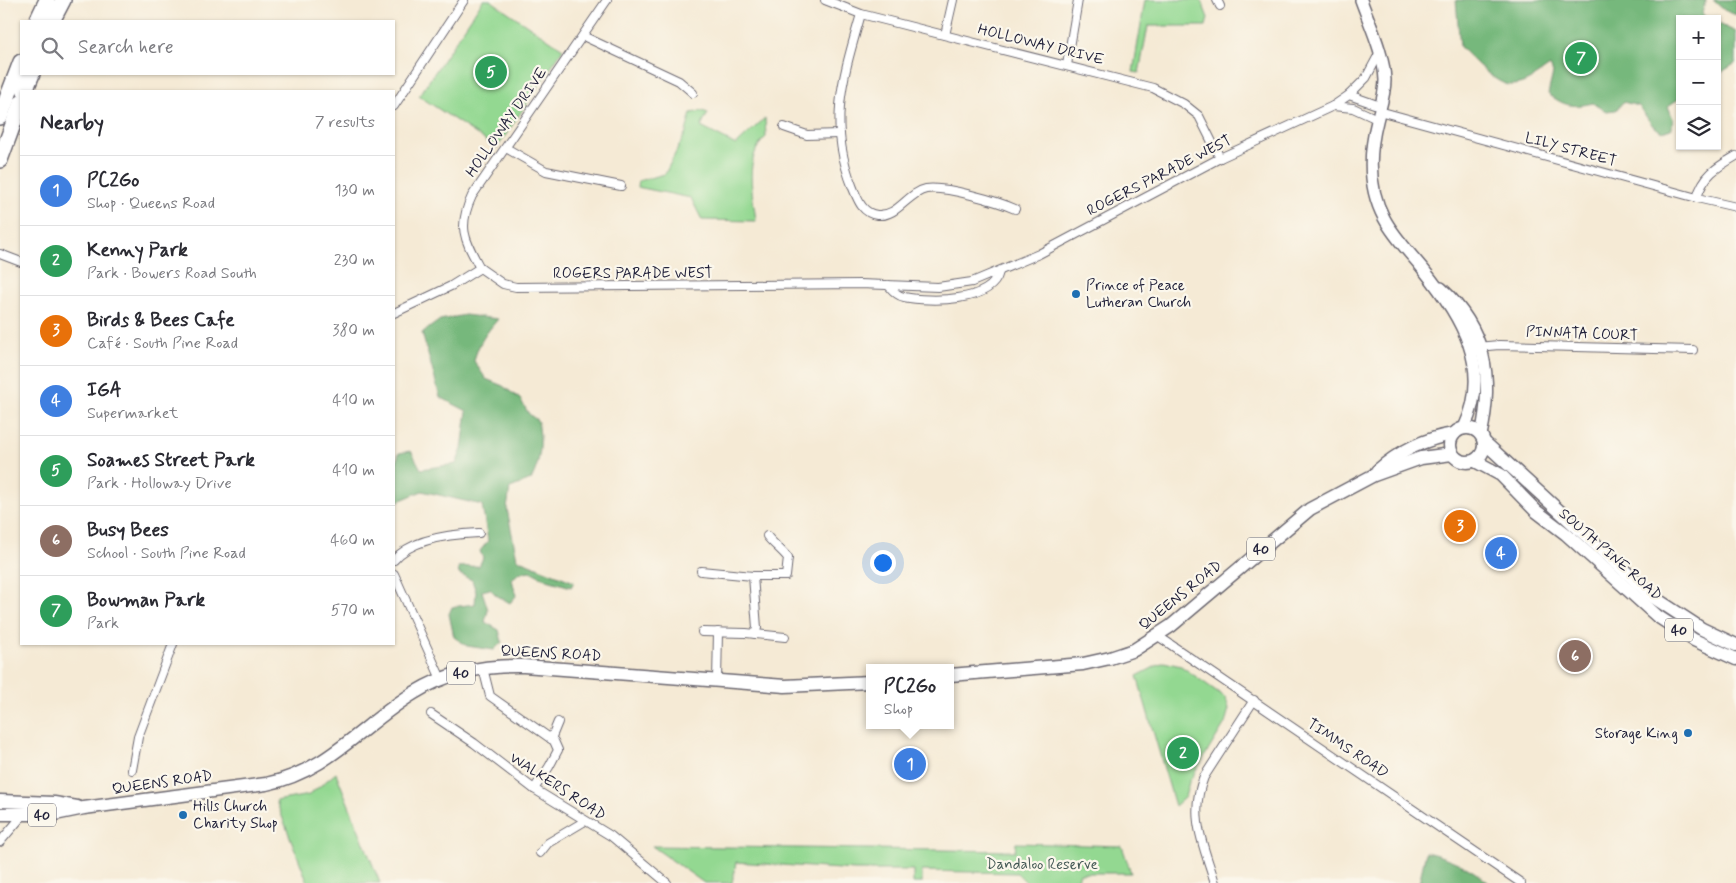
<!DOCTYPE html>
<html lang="en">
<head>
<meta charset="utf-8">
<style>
	body { margin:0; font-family:Mynerve,sans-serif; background:#f2f2f3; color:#2b2b33 }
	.controls { position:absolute; right:15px; top:15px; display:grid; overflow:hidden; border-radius:0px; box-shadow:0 1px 4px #0004 }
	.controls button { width:45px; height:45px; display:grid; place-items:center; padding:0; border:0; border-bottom:1px solid #e1e1e2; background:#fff; color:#2b2b33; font:25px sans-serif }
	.you { position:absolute; left:882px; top:562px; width:18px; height:18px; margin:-12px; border:4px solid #fff; border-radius:50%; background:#1a73e8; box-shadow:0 0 0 8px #1a73e833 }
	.badge { display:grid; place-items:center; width:32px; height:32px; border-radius:50%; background:#1f6fb2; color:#fff; font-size:16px; font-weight:700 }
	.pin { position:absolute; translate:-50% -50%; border:2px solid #fff; box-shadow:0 1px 5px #0006 }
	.popup { position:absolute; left:866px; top:664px; width:88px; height:65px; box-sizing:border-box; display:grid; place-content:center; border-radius:0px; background:#fff; filter:drop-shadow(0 1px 4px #0005); font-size:16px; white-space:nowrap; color:#7c7c81 }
	.popup b { font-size:19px; color:#2b2b33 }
	.popup::after { content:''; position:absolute; left:50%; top:100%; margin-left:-10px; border:10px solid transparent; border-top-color:#fff }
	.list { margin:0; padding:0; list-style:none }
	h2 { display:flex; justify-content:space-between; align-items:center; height:65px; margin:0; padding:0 20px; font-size:21px }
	h2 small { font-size:16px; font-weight:400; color:#7c7c81 }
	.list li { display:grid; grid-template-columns:32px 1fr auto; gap:15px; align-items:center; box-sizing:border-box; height:70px; padding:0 20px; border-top:1px solid #e1e1e2 }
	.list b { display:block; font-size:19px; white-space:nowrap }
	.list p { margin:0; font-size:16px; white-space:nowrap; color:#7c7c81 }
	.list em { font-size:16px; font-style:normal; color:#7c7c81 }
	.icon { flex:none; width:28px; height:28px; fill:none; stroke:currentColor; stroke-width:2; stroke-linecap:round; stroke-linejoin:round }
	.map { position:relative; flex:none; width:1736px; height:883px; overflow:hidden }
	.search { position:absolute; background:#fff; box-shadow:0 1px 4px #0004; left:20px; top:20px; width:375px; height:55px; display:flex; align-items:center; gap:12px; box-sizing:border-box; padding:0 18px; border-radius:0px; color:#7c7c81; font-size:19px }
	.panel { position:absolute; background:#fff; box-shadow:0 1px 4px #0004; left:20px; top:90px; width:375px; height:555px; border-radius:0px }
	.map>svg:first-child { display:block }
	.green { fill:#93d891; stroke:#5a7d66 }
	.forest { fill:#76b87b; stroke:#4c6d5b }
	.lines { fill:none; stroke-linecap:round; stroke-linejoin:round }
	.street-casing { stroke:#6c6871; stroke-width:10 }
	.secondary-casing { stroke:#6c6871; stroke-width:14 }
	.primary-casing { stroke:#6c6871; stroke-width:15 }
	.highway-casing { stroke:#6c6871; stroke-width:18 }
	.street { stroke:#fff; stroke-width:8 }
	.secondary { stroke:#fff; stroke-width:11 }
	.primary { stroke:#fff; stroke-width:12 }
	.highway { stroke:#fff; stroke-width:15 }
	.poi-dot { fill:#1f6fb2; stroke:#fbf7ec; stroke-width:2 }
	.labels { text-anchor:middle; stroke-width:4.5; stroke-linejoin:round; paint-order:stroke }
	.shield { fill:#fbf7ec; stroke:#636270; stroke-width:1 }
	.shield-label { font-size:14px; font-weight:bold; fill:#22223b }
	.street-label { font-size:15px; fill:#22223b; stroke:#fbf7ec }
	.poi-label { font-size:15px; fill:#22223b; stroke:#fbf7ec; text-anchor:start }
	.park-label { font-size:15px; fill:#445955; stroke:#fbf7ec }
</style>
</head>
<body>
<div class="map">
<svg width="1736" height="883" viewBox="0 0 1736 883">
	<rect width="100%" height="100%" fill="#fbf7ec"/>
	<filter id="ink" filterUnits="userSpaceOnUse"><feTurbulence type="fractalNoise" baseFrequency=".02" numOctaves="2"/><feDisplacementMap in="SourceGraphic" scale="10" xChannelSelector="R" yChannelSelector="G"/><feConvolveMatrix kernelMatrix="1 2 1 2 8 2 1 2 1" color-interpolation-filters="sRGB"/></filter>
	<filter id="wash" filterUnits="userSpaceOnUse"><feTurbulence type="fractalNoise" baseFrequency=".0096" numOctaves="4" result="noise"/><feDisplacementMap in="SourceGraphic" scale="20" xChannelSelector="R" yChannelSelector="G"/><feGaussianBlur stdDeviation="1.12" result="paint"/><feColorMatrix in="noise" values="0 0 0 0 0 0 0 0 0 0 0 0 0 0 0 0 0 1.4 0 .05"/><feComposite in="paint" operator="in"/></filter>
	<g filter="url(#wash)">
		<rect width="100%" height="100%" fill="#f5ead5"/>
		<g class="green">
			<path d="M 483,0 L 490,0 L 563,49 L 497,148 L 419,96 Z"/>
			<path d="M 1145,0 L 1201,0 L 1208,18 L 1206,26 L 1148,26 L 1139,73 L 1133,72 Z"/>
			<path d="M 702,111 L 708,113 L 701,127 L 736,145 L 765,118 L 766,137 C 743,157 753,194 756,221 L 702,220 L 691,198 L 637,187 L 638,181 L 665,174 L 686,132 L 691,113 Z"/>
			<path d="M 1164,662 L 1181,666 L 1226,698 L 1229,709 L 1225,723 L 1189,782 L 1185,797 L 1175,806 L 1137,676 Z"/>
			<path d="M 336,773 L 380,883 L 308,883 L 276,801 L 309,795 Z"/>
			<path d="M 1016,843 L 1122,846 L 1131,873 L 1080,873 L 1077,883 L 1027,883 L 1017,873 L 922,871 L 922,883 L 913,883 L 913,870 L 855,870 L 736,862 L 732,883 L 704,883 L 652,846 L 1015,851 Z"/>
		</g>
		<g class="forest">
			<path d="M 1456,0 L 1706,0 L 1702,13 L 1707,19 L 1680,19 L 1680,98 L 1668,106 L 1673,119 L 1671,129 L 1662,132 L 1652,125 L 1639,106 L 1623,102 L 1616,110 L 1606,111 L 1593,103 C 1572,108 1565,106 1548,94 L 1553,73 L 1550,66 C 1539,73 1525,86 1511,85 C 1496,85 1471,58 1460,47 Z"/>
			<path d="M 1713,0 L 1736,0 L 1736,15 L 1724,10 Z"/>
			<path d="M 1717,23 L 1736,32 L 1736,63 L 1717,75 Z"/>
			<path d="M 465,315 L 498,319 C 487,332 478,343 474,361 L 486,379 L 503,386 L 520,399 L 529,414 L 538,421 C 542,443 541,460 531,480 L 510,488 L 507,509 L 517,559 L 574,582 L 571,587 L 547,580 L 530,571 L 519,573 L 512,579 L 516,596 L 510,603 L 496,595 L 490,589 L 482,591 L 488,610 L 485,622 L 499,630 L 502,642 L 494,650 L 467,646 L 454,637 L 449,614 L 452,607 L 475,604 L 476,592 L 472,580 L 459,574 L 458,567 L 479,566 L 483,558 L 480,551 L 488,541 L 482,505 L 422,491 L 394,503 L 394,464 L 396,463 L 399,453 L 411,451 L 421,469 L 456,464 L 462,449 L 467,411 L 440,397 L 422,333 L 440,320 Z"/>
			<path d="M 1426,852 C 1450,858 1470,867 1489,883 L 1419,883 Z"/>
		</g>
	</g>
	<g filter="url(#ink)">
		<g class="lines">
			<g class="street-casing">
				<g id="street">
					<path d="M 825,0 L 861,14 L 1153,88 L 1184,104 L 1199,116 L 1220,158"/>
					<path d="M 1217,0 L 1220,6"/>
					<path d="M 861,14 C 843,77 827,124 853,188 C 858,200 862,213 877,215 C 898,217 907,193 926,189 C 945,186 997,201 1015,209"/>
					<path d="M 945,35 L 953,0"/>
					<path d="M 583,36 L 679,81 L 693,93"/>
					<path d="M 1067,65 L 1078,0"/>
					<path d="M 1349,95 L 1366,78 L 1379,54"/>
					<path d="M 394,106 L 464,0"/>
					<path d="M 1333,106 L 1353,108 L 1377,119"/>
					<path d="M 1379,111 L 1697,198 C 1703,175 1717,167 1736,156"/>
					<path d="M 784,127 L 807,135 L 838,134"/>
					<path d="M 506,148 L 546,171 L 621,186"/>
					<path d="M 1697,198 L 1736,207"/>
					<path d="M 0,254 L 21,262"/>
					<path d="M 480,268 C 465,240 457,228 472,196 L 607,0"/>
					<path d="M 888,285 C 892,290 897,296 904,297 C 929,302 992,303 999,272"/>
					<path d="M 394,313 L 451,286 L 480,268 L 503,284 L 516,287 L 860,284 L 938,287 L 972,282 L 1039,254 L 1220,158 L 1333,106 L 1349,95 L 1380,106"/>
					<path d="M 1477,347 L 1499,345 L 1693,350"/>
					<path d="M 394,560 C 412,538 453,534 479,533"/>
					<path d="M 701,571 L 753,576 L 757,628 L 755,634"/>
					<path d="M 394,574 L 441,679"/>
					<path d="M 753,576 L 786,576 L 788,558 C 781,549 773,544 767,536"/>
					<path d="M 702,632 L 746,633 L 785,637"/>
					<path d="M 1158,636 L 1521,883"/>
					<path d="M 483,668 L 490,696 L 554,741 L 558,750 L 549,767 L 534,789"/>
					<path d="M 717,681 L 718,632"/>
					<path d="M 431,714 L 474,743 L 534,789 L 611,836 L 667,883"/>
					<path d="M 551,739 L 558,722"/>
					<path d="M 132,770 L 138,737 L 173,644"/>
					<path d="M 0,842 L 23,815"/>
					<path d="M 540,853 L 548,843 L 585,821"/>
					<path d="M 1215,883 C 1204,846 1188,816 1204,777 L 1254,700"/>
				</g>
			</g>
			<g class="secondary-casing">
				<g id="secondary">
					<path d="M 1361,0 C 1370,25 1384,54 1385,80 C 1385,94 1380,108 1377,121 C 1369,153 1368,188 1384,218 C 1394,237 1410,253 1423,269 C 1461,316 1493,368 1464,428"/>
					<path d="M 1441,288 C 1486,329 1494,377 1481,435"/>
				</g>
			</g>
			<g class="primary-casing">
				<g id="primary">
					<circle cx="1467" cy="445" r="17"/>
					<path d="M 1484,442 L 1653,597 L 1702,629 L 1736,645"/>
					<path d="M 1475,461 L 1501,475 L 1536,511 L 1566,534 L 1657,616 L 1694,640 L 1736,659"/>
					<path d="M 1377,471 C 1398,452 1426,438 1454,434"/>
					<path d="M 950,675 L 1083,664 L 1110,658 L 1134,650 L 1171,626 L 1310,509 L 1374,475 L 1421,458 L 1452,454"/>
					<path d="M 0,801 L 54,803 L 77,807"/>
					<path d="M 0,814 L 55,814 L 84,808 L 266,784 C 327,772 363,724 414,693 C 447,672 485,665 524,666 L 785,686 L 870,682"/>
				</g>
			</g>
			<g class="highway-casing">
				<g id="highway">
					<path d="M 37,21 L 47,0"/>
					<path d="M 52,21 L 63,0"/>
					<path d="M 25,91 L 32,74"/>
					<path d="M 0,117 L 21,62"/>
					<path d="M 0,160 L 21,103"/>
				</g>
			</g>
			<use href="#street" class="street"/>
			<use href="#secondary" class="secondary"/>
			<use href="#primary" class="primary"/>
			<use href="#highway" class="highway"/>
		</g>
	</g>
	<g class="poi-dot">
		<circle cx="1076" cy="294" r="5"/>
		<circle cx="1688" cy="733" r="5"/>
		<circle cx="183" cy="815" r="5"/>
	</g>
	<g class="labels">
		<g class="shield">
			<rect x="1247" y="537.5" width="28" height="23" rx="4"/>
			<rect x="1665" y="618.5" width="28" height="23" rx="4"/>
			<rect x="447" y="661.5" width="28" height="23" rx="4"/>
			<rect x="28" y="803.5" width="28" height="23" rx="4"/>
		</g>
		<g class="shield-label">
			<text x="1261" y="554">40</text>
			<text x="1679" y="635">40</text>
			<text x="461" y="678">40</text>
			<text x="42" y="820">40</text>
		</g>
		<g class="street-label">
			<text transform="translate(1041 44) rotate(14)" y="5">HOLLOWAY DRIVE</text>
			<text transform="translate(506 122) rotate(-55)" y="5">HOLLOWAY DRIVE</text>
			<text transform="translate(1571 149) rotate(15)" y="5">LILY STREET</text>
			<text transform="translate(1159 175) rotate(-27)" y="5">ROGERS PARADE WEST</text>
			<text x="633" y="278">ROGERS PARADE WEST</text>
			<text transform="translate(1582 333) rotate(2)" y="5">PINNATA COURT</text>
			<text transform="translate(1611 554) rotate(41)" y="5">SOUTH PINE ROAD</text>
			<text transform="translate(1180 595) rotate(-39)" y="5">QUEENS ROAD</text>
			<text transform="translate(551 653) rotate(3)" y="5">QUEENS ROAD</text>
			<text transform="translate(1348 748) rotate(34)" y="5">TIMMS ROAD</text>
			<text transform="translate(162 782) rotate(-8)" y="5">QUEENS ROAD</text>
			<text transform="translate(558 786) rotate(33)" y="5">WALKERS ROAD</text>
		</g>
		<g class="poi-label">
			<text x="1086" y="290">Prince of Peace<tspan x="1086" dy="17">Lutheran Church</tspan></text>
			<text x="1678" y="738" text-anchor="end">Storage King</text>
			<text x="193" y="811">Hills Church<tspan x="193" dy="17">Charity Shop</tspan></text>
		</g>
		<g class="park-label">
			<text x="1042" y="869">Dandaloo Reserve</text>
		</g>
	</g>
</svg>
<div class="controls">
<button>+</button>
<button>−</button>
<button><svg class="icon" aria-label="layers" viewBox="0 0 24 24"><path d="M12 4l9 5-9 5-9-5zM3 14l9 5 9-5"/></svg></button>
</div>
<div class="you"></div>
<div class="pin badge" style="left:910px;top:764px;background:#3f7fe0">1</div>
<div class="popup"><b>PC2Go</b>Shop</div>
<div class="pin badge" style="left:1183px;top:753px;background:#2e9e5b">2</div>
<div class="pin badge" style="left:1460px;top:526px;background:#e8710a">3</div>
<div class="pin badge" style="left:1501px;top:553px;background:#3f7fe0">4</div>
<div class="pin badge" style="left:491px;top:72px;background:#2e9e5b">5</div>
<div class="pin badge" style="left:1575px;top:656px;background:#8d6e63">6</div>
<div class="pin badge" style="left:1581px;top:58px;background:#2e9e5b">7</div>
<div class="search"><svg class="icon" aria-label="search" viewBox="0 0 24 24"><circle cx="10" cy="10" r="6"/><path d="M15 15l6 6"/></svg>Search here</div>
<section class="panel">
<h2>Nearby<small>7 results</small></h2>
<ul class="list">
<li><span class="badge" style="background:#3f7fe0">1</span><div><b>PC2Go</b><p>Shop · Queens Road</p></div><em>130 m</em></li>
<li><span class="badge" style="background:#2e9e5b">2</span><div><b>Kenny Park</b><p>Park · Bowers Road South</p></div><em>230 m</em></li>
<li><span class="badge" style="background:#e8710a">3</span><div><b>Birds &amp; Bees Cafe</b><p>Café · South Pine Road</p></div><em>380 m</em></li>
<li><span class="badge" style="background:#3f7fe0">4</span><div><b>IGA</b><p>Supermarket</p></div><em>410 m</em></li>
<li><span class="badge" style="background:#2e9e5b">5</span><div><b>Soames Street Park</b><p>Park · Holloway Drive</p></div><em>410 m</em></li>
<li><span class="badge" style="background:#8d6e63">6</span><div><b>Busy Bees</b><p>School · South Pine Road</p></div><em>460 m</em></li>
<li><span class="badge" style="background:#2e9e5b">7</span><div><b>Bowman Park</b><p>Park</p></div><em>570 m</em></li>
</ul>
</section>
</div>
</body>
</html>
